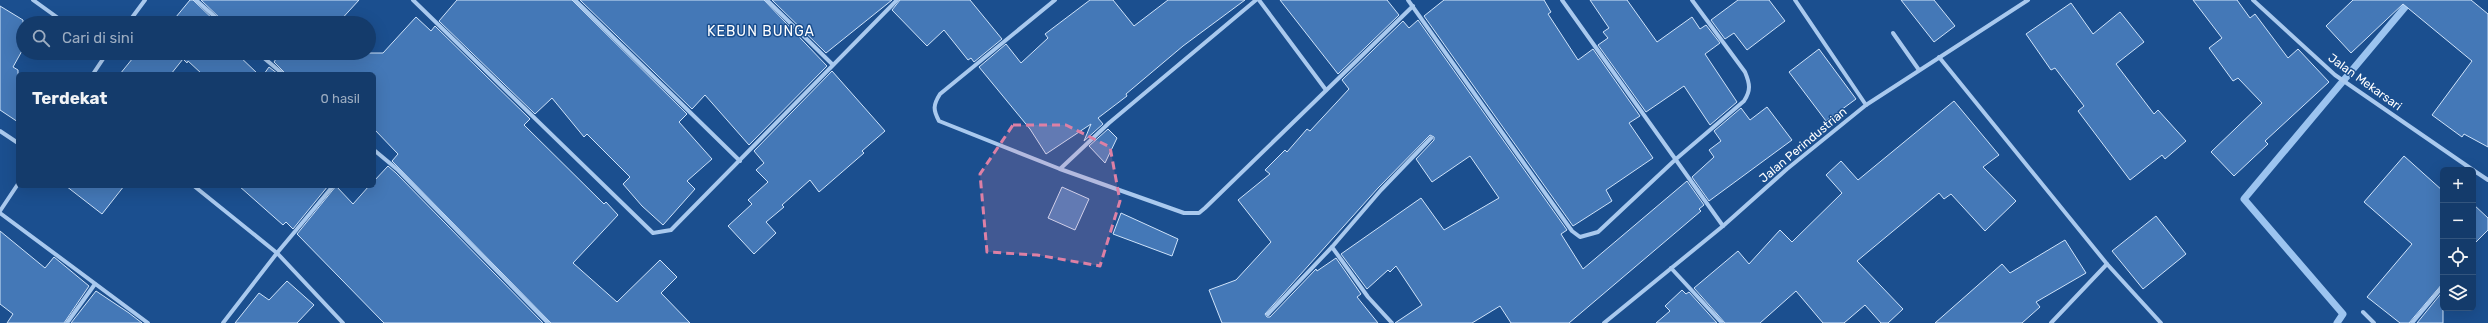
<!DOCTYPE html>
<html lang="id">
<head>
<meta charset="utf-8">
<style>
	body { margin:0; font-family:Rubik,sans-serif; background:#214673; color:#f1f3f6 }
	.controls { position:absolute; right:12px; bottom:12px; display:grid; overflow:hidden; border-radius:6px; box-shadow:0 4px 16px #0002 }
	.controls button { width:36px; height:36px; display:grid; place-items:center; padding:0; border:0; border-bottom:1px solid #33557e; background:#143b6b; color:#f1f3f6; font:20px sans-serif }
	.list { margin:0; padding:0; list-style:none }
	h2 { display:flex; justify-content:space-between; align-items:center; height:52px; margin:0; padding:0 16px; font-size:17px }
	h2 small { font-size:13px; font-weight:400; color:#9dadc1 }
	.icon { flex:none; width:22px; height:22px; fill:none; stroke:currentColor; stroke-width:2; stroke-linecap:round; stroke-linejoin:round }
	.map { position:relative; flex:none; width:2488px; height:323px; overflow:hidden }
	.search { position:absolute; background:#143b6b; box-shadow:0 4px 16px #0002; left:16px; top:16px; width:360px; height:44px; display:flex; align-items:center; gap:10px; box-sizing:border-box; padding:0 14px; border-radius:22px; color:#9dadc1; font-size:15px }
	.panel { position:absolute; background:#143b6b; box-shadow:0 4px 16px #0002; left:16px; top:72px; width:360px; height:116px; border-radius:6px }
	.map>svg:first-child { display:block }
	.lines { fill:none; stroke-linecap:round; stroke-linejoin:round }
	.stream { stroke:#9cc4f0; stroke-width:7 }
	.building { fill:#4478b7; stroke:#cfe3fa }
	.minor { stroke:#a9c9ee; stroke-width:4 }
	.marked { fill:#dd80a5; fill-opacity:0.2; stroke:#dd80a5; stroke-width:3; stroke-dasharray:8 5; stroke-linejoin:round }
	.labels { text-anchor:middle; stroke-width:3; stroke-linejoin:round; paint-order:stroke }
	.street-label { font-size:12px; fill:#fff; stroke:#1b4f8f }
	.quarter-label { font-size:14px; letter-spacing:1px; fill:#fff; stroke:#1b4f8f }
</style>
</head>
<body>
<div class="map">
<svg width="2488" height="323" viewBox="0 0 2488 323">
	<rect width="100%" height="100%" fill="#1b4f8f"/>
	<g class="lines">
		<path class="stream" d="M 2337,323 L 2343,314 L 2244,199 L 2411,0"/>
	</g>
	<g class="building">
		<path d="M 190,0 L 193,0 L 217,23 L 171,23 Z"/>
		<path d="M 201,0 L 359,0 L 338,23 L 225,23 Z"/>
		<path d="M 457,0 L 572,0 L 687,114 L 679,122 L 712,159 L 687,181 L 695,189 L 663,225 L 642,206 L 623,184 L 630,177 L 587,134 L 584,137 L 552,98 L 535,114 L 439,21 Z"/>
		<path d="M 580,0 L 764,0 L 827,66 L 749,145 L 705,95 L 692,109 Z"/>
		<path d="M 772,0 L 892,0 L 826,53 Z"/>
		<path d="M 900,0 L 970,0 L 1002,39 L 974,62 L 971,58 L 968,60 L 944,30 L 927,46 L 892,10 Z"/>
		<path d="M 1090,0 L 1113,0 L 1134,26 L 1168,0 L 1245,0 L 1183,46 L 1126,94 L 1127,96 L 1098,118 L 1103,124 L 1084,141 L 1091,124 L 1046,154 L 1030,129 L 979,67 L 1006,44 L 1021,63 L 1048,38 L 1045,34 Z"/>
		<path d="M 1280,0 L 1387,0 L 1399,15 L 1338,74 Z"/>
		<path d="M 1444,0 L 1544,0 L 1551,12 L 1548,14 L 1578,60 L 1593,49 L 1640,116 L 1629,123 L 1653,158 L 1606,190 L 1612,201 L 1573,226 L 1424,16 Z"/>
		<path d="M 1590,0 L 1627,0 L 1657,42 L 1692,17 L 1700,29 L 1706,25 L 1720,43 L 1705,54 L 1737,102 L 1710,125 L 1684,86 L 1646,112 L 1598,45 L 1608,38 L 1603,32 L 1609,28 Z"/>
		<path d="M 1738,0 L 1769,0 L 1785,21 L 1747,50 L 1734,33 L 1725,39 L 1711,20 Z"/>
		<path d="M 1901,0 L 1934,0 L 1955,26 L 1934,42 Z"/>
		<path d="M 2193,0 L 2237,0 L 2250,18 L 2255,14 L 2288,58 L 2298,49 L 2329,82 L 2265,141 L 2268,144 L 2234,176 L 2211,152 L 2262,103 L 2238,78 L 2233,81 L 2209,48 L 2222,38 Z"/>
		<path d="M 2353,0 L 2471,0 L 2488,14 L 2488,147 L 2464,134 L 2462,137 L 2432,115 L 2472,61 L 2403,4 L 2351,53 L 2326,26 Z"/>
		<path d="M 2071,3 L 2093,34 L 2120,12 L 2144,42 L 2116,64 L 2154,114 L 2158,110 L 2186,141 L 2165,159 L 2162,155 L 2130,180 L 2078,111 L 2084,106 L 2055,68 L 2051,70 L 2026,34 Z"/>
		<path d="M 0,6 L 23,20 L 23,49 L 13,67 L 18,70 L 18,122 L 0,110 Z"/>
		<path d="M 416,17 L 431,31 L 435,26 L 530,119 L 524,125 L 604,204 L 606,202 L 618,215 L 573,263 L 617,302 L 660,260 L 677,277 L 661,293 L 690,323 L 551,323 L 392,161 L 398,154 L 374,129 L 374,74 L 286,74 L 274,62 L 280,53 L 383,53 Z"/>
		<path d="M 1418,20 L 1567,230 L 1561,234 L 1583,269 L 1687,181 L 1704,205 L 1699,209 L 1701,211 L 1569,323 L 1511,323 L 1500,306 L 1472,323 L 1395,323 L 1422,305 L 1396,266 L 1390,272 L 1388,270 L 1367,289 L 1341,254 L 1421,198 L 1444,230 L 1499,198 L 1470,156 L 1432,182 L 1416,159 L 1434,140 L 1434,137 L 1430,135 L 1378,188 L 1265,314 L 1267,317 L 1270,317 L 1316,269 L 1317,271 L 1336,258 L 1361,294 L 1357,297 L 1378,323 L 1222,323 L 1209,290 L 1236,280 L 1271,242 L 1238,200 L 1270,174 L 1265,170 L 1285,150 L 1287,152 L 1307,129 L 1310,131 L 1349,89 L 1342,80 L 1403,21 L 1409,28 Z"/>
		<path d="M 1819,49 L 1856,99 L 1826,121 L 1789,72 Z"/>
		<path d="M 137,53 L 236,53 L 258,74 L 202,74 L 188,61 L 187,63 L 183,59 L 171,74 L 120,74 Z"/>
		<path d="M 269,67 L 278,74 L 264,74 Z"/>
		<path d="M 832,71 L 885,131 L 862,151 L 864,153 L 819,192 L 810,180 L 782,205 L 784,207 L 766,222 L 776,233 L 754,254 L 728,226 L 752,204 L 748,200 L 768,182 L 756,170 L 764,163 L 754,151 Z"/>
		<path d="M 1954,101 L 1999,155 L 1983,167 L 2016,201 L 1985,231 L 1951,194 L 1944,199 L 1939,193 L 1857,261 L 1903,309 L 1888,323 L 1881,323 L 1865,305 L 1844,323 L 1823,323 L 1796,291 L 1760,323 L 1725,323 L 1694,288 L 1738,251 L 1749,264 L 1780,230 L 1792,242 L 1842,193 L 1826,175 L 1841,161 L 1858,180 Z"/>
		<path d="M 1767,107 L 1792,140 L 1709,201 L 1692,177 L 1714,157 L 1709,150 L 1721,141 L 1714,131 L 1741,108 L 1750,120 Z"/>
		<path d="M 1108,129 L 1117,138 L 1105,163 L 1089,146 Z"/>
		<path d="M 2404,156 L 2443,191 L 2443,283 L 2409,323 L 2400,323 L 2367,297 L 2412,244 L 2364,202 Z"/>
		<path d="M 388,166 L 396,173 L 543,323 L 384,323 L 297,234 L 336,186 L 353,204 L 369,186 L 374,186 L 374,181 Z"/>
		<path d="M 66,186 L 124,186 L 102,214 Z"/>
		<path d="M 239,186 L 328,186 L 293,229 L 286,222 L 283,225 Z"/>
		<path d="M 1062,187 L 1089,199 L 1075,230 L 1048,218 Z"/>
		<path d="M 2473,204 L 2488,218 L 2488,230 L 2473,245 Z"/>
		<path d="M 1121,213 L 1178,239 L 1172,256 L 1113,234 Z"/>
		<path d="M 2156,216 L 2186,254 L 2143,289 L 2112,251 Z"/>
		<path d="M 0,231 L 45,268 L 54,257 L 89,286 L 64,323 L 7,323 L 13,314 L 0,304 Z"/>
		<path d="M 2065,240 L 2086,273 L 2036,302 L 2040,307 L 2022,323 L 1935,323 L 2002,264 L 2010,273 Z"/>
		<path d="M 287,281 L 314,305 L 297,323 L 235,323 L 259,293 L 269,300 Z"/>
		<path d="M 1682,290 L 1686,294 L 1689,292 L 1717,323 L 1656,323 L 1670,311 L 1665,306 Z"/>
		<path d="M 96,291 L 129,313 L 142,323 L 71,323 Z"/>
		<path d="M 2443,291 L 2443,323 L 2417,323 Z"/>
	</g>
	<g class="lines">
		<g class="minor">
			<path d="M 33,0 L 65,23"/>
			<path d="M 196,0 L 222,23"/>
			<path d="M 413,0 L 653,233 L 671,230 L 897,0"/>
			<path d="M 575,0 L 740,161"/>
			<path d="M 767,0 L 832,64"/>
			<path d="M 1055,0 L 940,94 C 933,105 933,110 939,121 L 1060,169 L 1184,213 L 1199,213 L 1205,208 L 1413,6"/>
			<path d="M 1259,0 L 1326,90"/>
			<path d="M 1408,0 L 1572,231 L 1580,237 L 1598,232 L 1676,159 L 1744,101 C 1751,90 1750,84 1745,72 L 1692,0"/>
			<path d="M 1562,0 L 1723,226"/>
			<path d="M 1795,0 L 1866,105"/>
			<path d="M 2253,0 L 2335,75 L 2473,170"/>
			<path d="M 128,23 L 145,0"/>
			<path d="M 1893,33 L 1919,70"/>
			<path d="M 258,53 L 283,74"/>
			<path d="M 1939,57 L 2107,264 L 2161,323"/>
			<path d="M 93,74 L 107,53"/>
			<path d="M 0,131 L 18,143"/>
			<path d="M 374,150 L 398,170 L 548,323"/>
			<path d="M 1060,169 L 1109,123 L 1256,0"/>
			<path d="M 2473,170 L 2488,180"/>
			<path d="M 194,186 L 277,253 L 343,323"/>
			<path d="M 0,211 L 18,184"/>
			<path d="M 0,213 L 148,323"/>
			<path d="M 1671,268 L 1722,323"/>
			<path d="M 2363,312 L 2374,323"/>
			<path d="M 1268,314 L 1332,247"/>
			<path d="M 67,323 L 95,284"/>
			<path d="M 223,323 L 277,253 L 333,186"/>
			<path d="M 1392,323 L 1368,297 L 1332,247 L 1381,190 L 1431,138"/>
			<path d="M 1604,323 L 1723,226 L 1787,169 L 1866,105 L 2028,0"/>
			<path d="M 2051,323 L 2107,264"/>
			<path d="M 2412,323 L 2443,286"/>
		</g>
	</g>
	<path class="marked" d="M 1013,125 L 1066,125 L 1110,147 L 1120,201 L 1100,266 L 1037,255 L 987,252 L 980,174 Z"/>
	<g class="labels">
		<g class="street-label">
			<text transform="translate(2365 82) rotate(36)" y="4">Jalan Mekarsari</text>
			<text transform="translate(1803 145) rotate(-40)" y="4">Jalan Perindustrian</text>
		</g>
		<g class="quarter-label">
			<text x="761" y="36">KEBUN BUNGA</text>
		</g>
	</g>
</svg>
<div class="controls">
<button>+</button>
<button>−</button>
<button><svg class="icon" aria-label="locate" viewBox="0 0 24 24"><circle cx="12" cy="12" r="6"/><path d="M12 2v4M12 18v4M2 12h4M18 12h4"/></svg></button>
<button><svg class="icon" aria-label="layers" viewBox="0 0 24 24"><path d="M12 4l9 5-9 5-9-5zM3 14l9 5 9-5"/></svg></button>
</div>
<div class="search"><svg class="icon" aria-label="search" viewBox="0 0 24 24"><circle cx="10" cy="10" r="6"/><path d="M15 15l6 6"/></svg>Cari di sini</div>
<section class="panel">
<h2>Terdekat<small>0 hasil</small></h2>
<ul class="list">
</ul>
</section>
</div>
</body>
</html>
